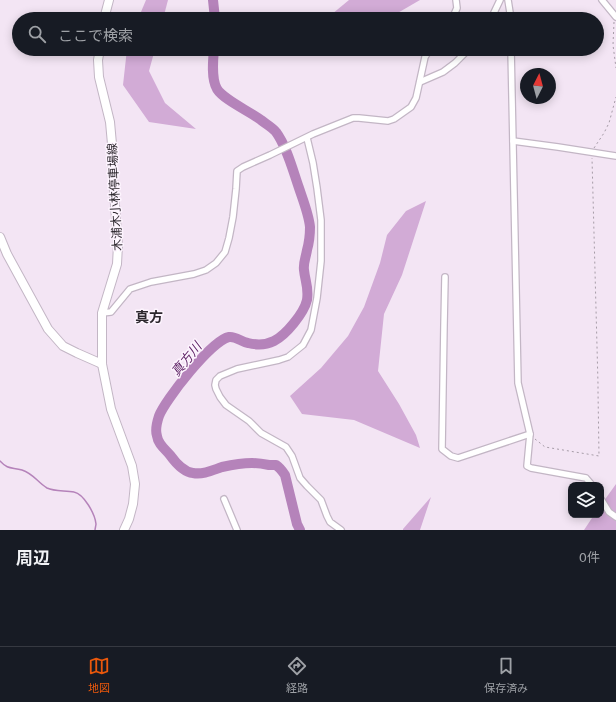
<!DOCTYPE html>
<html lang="ja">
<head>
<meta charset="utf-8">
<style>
	body { margin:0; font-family:"DejaVu Sans","Noto Sans JP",sans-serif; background:#242831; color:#f1f3f6 }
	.controls { position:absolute; right:12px; bottom:12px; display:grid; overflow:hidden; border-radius:8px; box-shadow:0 2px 10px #0003 }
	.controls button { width:36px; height:36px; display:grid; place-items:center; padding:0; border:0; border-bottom:1px solid #363941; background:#171b24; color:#f1f3f6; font:20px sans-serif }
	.compass { position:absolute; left:520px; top:68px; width:36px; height:36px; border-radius:50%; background:#171b24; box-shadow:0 2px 10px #0003; rotate:6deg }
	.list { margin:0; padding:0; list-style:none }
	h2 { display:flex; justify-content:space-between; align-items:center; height:52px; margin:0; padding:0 16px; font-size:17px }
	h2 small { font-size:13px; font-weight:400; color:#9ea1a6 }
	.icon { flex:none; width:22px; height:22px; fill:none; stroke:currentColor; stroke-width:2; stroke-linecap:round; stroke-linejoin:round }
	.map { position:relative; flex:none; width:616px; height:530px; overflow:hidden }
	.search { position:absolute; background:#171b24; box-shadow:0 2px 10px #0003; left:12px; right:12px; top:12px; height:44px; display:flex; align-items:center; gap:10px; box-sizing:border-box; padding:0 14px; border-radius:22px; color:#9ea1a6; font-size:15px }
	.sheet { height:116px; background:#171b24 }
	nav { display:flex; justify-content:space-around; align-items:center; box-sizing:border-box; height:56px; border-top:1px solid #363941; background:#171b24; font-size:11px; color:#9ea1a6 }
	nav a { display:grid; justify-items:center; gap:2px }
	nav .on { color:#ea580c }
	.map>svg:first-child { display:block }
	.green { fill:#d2abd6 }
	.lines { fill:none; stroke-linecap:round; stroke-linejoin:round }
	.stream { stroke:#b583ba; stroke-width:1.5 }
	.river { stroke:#b583ba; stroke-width:10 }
	.minor-casing { stroke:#c3b6c5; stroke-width:8 }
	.secondary-casing { stroke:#c3b6c5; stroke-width:10 }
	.path { stroke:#a69ca7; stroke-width:1; stroke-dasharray:2 3; stroke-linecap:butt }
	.minor { stroke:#fff; stroke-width:5.5 }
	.secondary { stroke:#fff; stroke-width:8 }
	.labels { text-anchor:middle; stroke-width:3; stroke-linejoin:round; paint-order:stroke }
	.street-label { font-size:12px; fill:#2c272d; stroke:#fdf4fe }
	.water-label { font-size:13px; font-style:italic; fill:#5c1f63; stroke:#fdf4fe }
	.quarter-label { font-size:14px; font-weight:bold; fill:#2c272d; stroke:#fdf4fe }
</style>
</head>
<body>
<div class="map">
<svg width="616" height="530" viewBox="0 0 616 530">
	<rect width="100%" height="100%" fill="#f3e5f4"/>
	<g class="green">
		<path d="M 146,0 L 168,0 L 163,19 L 138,19 Z"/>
		<path d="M 349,0 L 420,0 L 389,18 L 386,19 L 326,19 Z"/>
		<path d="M 127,49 L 155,49 L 149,71 L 165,103 L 196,129 L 149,122 L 123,85 Z"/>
		<path d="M 426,201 L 402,275 L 384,314 L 378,371 L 399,404 L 416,435 L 420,448 L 354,420 L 302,414 L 290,396 L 321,368 L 348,336 L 364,307 L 380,263 L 387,235 L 406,211 Z"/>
		<path d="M 616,484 L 616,530 L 584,530 L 594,515 L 601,515 L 601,505 Z"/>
		<path d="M 431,497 L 420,530 L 403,530 L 403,529 Z"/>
	</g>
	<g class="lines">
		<path class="stream" d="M 0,461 C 8,470 12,467 22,470 C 34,474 37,482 47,488 C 55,492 66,490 74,492 C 84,494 95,514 96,524 C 96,525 95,529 95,530"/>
		<g class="river">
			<path d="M 213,0 L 215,19"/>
			<path d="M 214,49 C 213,60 211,79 217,89 C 224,100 249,111 261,120 C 266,124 272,127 276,132 C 287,147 293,171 299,188 C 303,200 309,215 310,227 C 310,234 309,243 307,250 C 306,257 303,263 304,270 C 305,281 309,287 307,300 C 304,313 286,335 274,341 C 266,345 256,345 248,343 C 241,342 236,336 229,337 C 212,340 165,400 159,416 C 157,422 155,430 157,436 C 158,444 165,449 170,455 C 175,462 184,472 193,473 C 203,475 213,470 222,467 C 231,465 244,463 252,463 C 258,463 264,464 269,465 C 271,465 274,465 276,465 C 279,467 283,472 285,475 L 297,524 L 300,530"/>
		</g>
		<g class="minor-casing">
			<g id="minor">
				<path d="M 508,0 L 511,19"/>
				<path d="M 602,0 L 616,17"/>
				<path d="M 452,19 L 457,8 L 456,0"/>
				<path d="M 491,19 L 500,0"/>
				<path d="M 511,49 L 518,383 L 530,434 L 527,466 L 531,468 L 586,478 L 592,485"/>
				<path d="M 420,82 L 443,72 L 455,63 L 469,49"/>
				<path d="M 307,138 L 313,163 L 317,188 L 321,220 L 321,261 L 317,298 L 311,330 L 303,345 L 288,357 L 279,360 L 237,369 L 220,376 L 216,380 L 215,385 L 216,389 L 220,397 L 226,405 L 249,421 L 261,433 L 286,447 L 292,456 L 300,478 L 307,486 L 321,500 L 327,516 L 330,522 L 341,530"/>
				<path d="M 513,141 L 558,147 L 616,156"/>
				<path d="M 445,277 L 444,325 L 442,449 L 451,456 L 458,458 L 530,434"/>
				<path d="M 102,313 L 111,312 L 130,289 L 151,282 L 194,274 L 206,270 L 216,263 L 225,252 L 229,238 L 233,217 L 236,189 L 237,171 L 243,167 L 270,155 L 313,134 L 353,118 L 359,118 L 388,121 L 394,119 L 411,107 L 416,98 L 418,89 L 425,57 L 430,49"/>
				<path d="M 224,499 L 237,530"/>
				<path d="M 601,499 L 609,512 L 616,517"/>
			</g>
		</g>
		<g class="secondary-casing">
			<g id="secondary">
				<path d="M 104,19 L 109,0"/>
				<path d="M 100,49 L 98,60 L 99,77 L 110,122 L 112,144 L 112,165 L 118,245 L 117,264 L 102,313 L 102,364 L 111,409 L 132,466 L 135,484 L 133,504 L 129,519 L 124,530"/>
				<path d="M 0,237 L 7,254 L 48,329 L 63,346 L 77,353 L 102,364"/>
			</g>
		</g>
		<g class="path">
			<path d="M 614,22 L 613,45 L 616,68"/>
			<path d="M 594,148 L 604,133 L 609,123 L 616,97"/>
			<path d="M 535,439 L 545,447 L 599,456 L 598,391 L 598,384 L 592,158"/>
		</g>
		<use href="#minor" class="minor"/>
		<use href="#secondary" class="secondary"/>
	</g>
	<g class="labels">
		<g class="street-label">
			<text transform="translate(115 197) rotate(-93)" y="4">木浦木小林停車場線</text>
		</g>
		<g class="water-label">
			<text transform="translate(186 359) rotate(-51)" y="5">真方川</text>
		</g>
		<g class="quarter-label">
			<text x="149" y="322">真方</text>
		</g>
	</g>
</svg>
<div class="controls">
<button><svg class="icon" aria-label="layers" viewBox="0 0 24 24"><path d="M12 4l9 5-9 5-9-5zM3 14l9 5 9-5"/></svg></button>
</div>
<svg class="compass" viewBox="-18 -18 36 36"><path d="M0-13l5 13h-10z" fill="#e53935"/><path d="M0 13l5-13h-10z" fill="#9ea1a6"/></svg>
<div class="search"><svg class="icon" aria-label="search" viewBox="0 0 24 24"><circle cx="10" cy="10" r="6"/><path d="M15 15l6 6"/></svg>ここで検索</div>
</div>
<section class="sheet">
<h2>周辺<small>0件</small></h2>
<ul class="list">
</ul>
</section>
<nav>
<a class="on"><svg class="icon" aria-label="map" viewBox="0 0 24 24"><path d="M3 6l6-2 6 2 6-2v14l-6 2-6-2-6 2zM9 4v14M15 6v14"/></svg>地図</a>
<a><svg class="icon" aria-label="directions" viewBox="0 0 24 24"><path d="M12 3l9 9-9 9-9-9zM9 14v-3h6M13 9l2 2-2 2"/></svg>経路</a>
<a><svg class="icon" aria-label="saved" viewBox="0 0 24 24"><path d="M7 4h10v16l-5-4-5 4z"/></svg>保存済み</a>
</nav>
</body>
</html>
